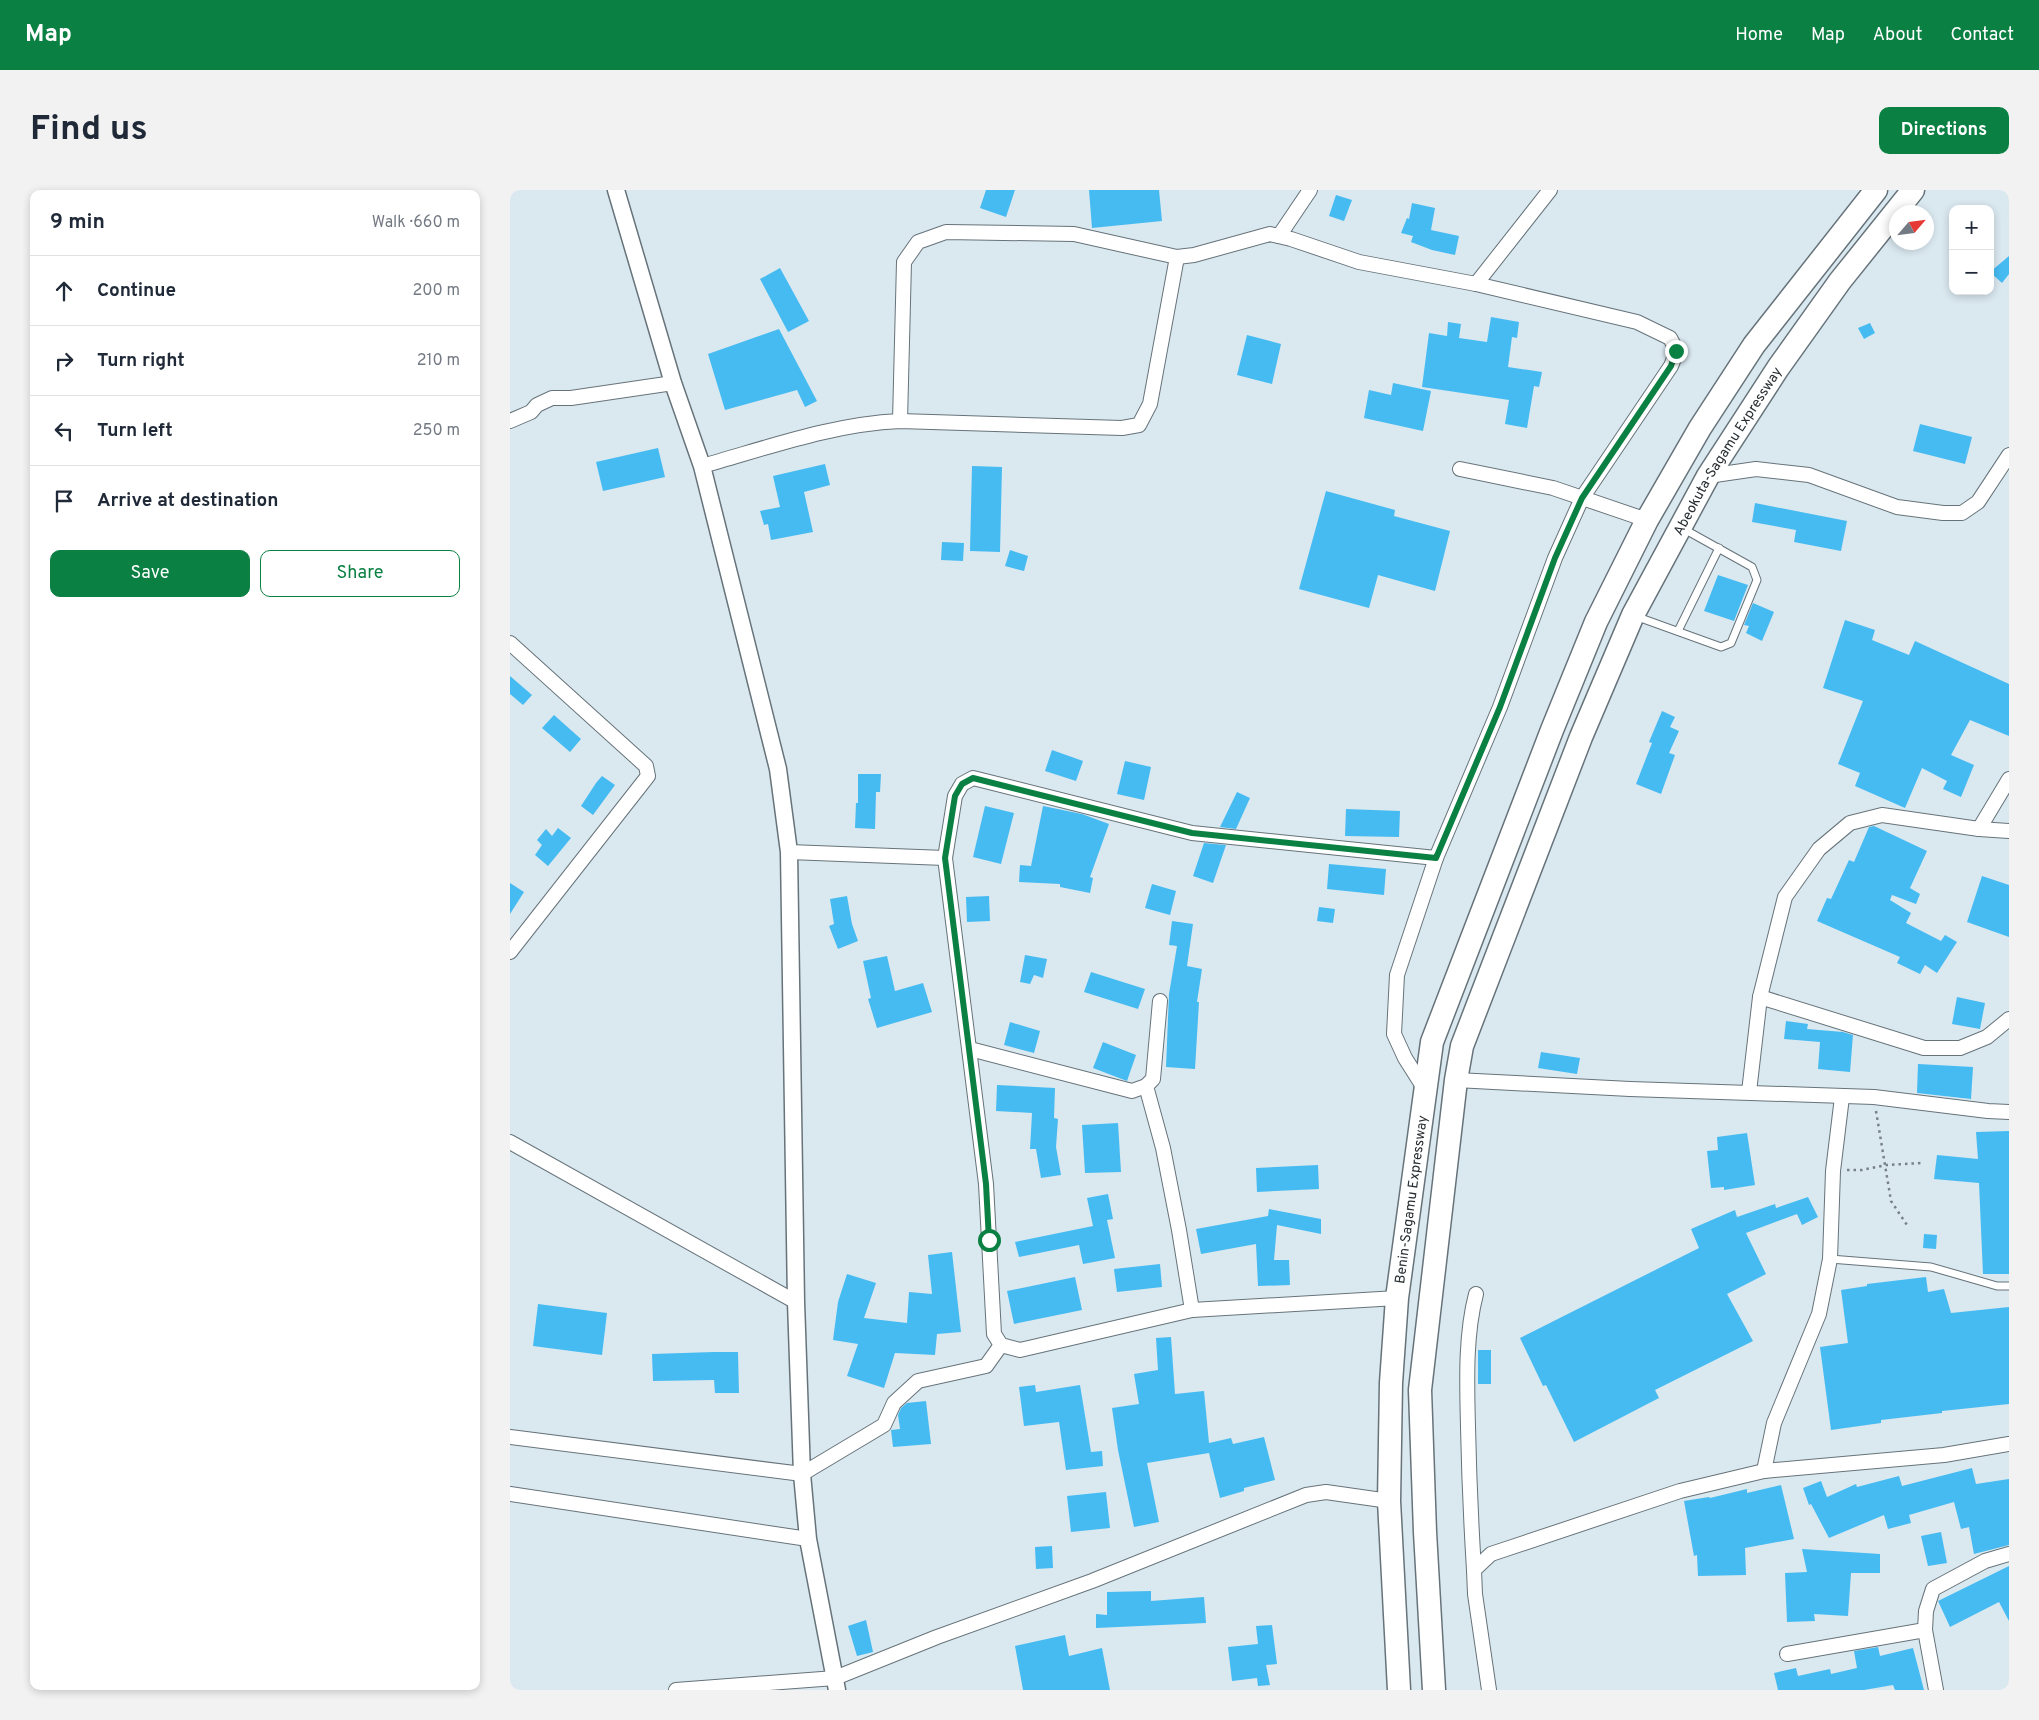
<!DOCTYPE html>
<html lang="en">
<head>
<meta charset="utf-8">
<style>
	body { margin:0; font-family:Overpass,sans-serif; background:#f2f2f3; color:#1f2937 }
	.controls { position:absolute; right:15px; top:15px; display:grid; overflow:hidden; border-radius:10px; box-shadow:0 2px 8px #0003 }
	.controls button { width:45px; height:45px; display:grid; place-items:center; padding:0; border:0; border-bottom:1px solid #e0e1e3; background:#fff; color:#1f2937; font:25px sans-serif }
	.compass { position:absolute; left:1379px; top:15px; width:45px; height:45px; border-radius:50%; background:#fff; box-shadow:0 2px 8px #0003; rotate:62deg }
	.stop { position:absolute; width:15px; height:15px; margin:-11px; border:4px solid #0b8043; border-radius:50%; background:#fff }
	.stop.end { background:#0b8043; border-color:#fff; box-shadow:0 1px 5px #0008 }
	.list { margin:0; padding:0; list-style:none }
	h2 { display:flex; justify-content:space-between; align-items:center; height:65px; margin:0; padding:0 20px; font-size:21px }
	h2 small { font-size:16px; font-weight:400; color:#747a83 }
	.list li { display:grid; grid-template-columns:32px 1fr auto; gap:15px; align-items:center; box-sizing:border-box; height:70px; padding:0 20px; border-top:1px solid #e0e1e3 }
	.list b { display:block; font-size:19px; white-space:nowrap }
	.list em { font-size:16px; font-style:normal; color:#747a83 }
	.actions { display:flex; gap:10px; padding:15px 20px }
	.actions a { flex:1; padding:11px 0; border:1px solid #0b8043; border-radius:10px; text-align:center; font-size:18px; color:#0b8043 }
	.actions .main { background:#0b8043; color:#fff }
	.icon { flex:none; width:28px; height:28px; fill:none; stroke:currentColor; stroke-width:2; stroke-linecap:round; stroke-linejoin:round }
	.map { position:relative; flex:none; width:1499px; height:1500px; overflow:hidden; border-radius:10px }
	header { display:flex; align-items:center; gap:30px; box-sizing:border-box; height:70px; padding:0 25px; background:#0b8043; color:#fff }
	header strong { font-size:24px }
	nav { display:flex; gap:28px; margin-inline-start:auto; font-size:18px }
	.intro { display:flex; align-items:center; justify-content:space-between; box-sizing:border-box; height:120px; padding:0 30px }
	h1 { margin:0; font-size:35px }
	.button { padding:12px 22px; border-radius:10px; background:#0b8043; color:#fff; font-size:18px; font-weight:700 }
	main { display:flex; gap:30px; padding:0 30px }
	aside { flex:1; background:#fff; border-radius:10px; box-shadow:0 2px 8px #0003 }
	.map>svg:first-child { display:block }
	.building { fill:#46bbf1 }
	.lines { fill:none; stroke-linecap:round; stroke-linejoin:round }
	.service-casing { stroke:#66737a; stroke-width:9 }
	.minor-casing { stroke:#66737a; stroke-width:16 }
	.tertiary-casing { stroke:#66737a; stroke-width:19 }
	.trunk-casing { stroke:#66737a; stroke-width:25 }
	.path { stroke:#788187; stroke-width:2.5; stroke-dasharray:2.5 4; stroke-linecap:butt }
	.service { stroke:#fff; stroke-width:7 }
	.minor { stroke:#fff; stroke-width:14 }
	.tertiary { stroke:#fff; stroke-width:16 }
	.trunk { stroke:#fff; stroke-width:22 }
	.route { stroke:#0b8043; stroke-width:6 }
	.labels { text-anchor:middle; stroke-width:4; stroke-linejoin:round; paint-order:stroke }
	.street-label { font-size:14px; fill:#272d30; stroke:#fff }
</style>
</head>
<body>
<header>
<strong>Map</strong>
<nav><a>Home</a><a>Map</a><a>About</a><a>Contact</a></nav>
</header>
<div class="intro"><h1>Find us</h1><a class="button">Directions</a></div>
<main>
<aside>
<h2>9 min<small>Walk · 660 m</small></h2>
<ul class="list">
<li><svg class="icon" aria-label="ahead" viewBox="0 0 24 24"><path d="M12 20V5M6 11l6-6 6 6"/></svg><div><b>Continue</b></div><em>200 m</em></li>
<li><svg class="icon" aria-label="right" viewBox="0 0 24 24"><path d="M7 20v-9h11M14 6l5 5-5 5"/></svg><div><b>Turn right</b></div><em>210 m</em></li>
<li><svg class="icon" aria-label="left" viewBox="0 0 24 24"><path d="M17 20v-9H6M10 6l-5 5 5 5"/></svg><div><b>Turn left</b></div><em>250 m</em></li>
<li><svg class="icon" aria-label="arrive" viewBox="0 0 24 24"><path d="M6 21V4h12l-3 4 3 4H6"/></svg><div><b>Arrive at destination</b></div></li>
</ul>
<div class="actions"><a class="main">Save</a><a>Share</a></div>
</aside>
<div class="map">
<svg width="1499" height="1500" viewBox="0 0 1499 1500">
	<rect width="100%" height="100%" fill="#dae8f0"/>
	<g class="building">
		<path d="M 476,0 L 505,0 L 496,27 L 470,18 Z"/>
		<path d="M 579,0 L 649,0 L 652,31 L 582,38 Z"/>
		<path d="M 826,5 L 842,10 L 834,31 L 819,26 Z"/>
		<path d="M 902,13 L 925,18 L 921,40 L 949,46 L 945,65 L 922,60 L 901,52 L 903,46 L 891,43 L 897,28 L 899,29 Z"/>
		<path d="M 1499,66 L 1499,84 L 1492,93 L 1480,82 Z"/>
		<path d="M 270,78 L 299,131 L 278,142 L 250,89 Z"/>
		<path d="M 981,127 L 1009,132 L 1007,148 L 1002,147 L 998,177 L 1032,182 L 1029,197 L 1024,196 L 1017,238 L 995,234 L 999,210 L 912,197 L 919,143 L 937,146 L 938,132 L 951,134 L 949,148 L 977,152 Z"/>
		<path d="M 1360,133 L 1365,143 L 1354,149 L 1348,138 Z"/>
		<path d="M 269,139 L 307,211 L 295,217 L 287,200 L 215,220 L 198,164 Z"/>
		<path d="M 737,145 L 771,154 L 762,194 L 727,185 Z"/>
		<path d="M 883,193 L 921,201 L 913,241 L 854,228 L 859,200 L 881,205 Z"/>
		<path d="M 1410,234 L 1462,247 L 1455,274 L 1403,261 Z"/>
		<path d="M 148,258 L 155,287 L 93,301 L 86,272 Z"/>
		<path d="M 315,274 L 320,295 L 294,302 L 303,342 L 261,350 L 258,334 L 254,335 L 250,321 L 270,317 L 263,286 Z"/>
		<path d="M 462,276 L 492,277 L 490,362 L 460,361 Z"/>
		<path d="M 816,301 L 885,320 L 884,326 L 940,341 L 925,401 L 868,385 L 859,418 L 789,399 Z"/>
		<path d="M 1245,313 L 1337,331 L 1331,361 L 1284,352 L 1286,340 L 1242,332 Z"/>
		<path d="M 432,352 L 454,353 L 453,371 L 431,370 Z"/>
		<path d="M 500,360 L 518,366 L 514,381 L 495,376 Z"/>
		<path d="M 1208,385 L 1238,395 L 1224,431 L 1194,421 Z"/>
		<path d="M 1243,413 L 1264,422 L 1252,451 L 1236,443 L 1239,436 L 1234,435 Z"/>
		<path d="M 1335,430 L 1365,440 L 1362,450 L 1399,465 L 1405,451 L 1499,494 L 1499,546 L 1460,530 L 1441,565 L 1464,575 L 1451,607 L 1433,599 L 1437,591 L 1412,578 L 1395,618 L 1345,596 L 1350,583 L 1328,574 L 1353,511 L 1313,498 Z"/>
		<path d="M 0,486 L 22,505 L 13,515 L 0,504 Z"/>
		<path d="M 1152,521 L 1165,527 L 1160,537 L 1169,541 L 1159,563 L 1165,565 L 1151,604 L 1126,594 L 1142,553 L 1139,552 Z"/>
		<path d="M 44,525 L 71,549 L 60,562 L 32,538 Z"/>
		<path d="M 542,560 L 573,571 L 566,591 L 535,581 Z"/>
		<path d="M 615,571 L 641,577 L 634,610 L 607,604 Z"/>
		<path d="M 348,584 L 371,584 L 370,602 L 366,602 L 365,639 L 345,638 L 346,613 L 348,613 Z"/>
		<path d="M 92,586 L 105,595 L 83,625 L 71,616 L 86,593 Z"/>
		<path d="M 727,602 L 740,608 L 726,639 L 710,637 Z"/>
		<path d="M 475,616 L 504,623 L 491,674 L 463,667 Z"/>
		<path d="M 533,616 L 572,624 L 599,634 L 580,687 L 583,688 L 580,703 L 550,697 L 550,694 L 509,692 L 510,675 L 521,676 Z"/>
		<path d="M 836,619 L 890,621 L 889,647 L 835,646 Z"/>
		<path d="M 1364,636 L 1417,661 L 1400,698 L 1410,704 L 1406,714 L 1382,705 L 1380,710 L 1401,723 L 1396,733 L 1431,751 L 1435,745 L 1447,752 L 1427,783 L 1415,775 L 1410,784 L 1387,773 L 1390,767 L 1307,731 L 1317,708 L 1321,709 L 1339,670 L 1344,672 L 1359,637 Z"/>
		<path d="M 48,638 L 61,648 L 38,676 L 25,665 L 32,655 L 27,650 L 36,639 L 42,646 Z"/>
		<path d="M 694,653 L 716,655 L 703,693 L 683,686 Z"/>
		<path d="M 819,674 L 876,679 L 874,705 L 817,699 Z"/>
		<path d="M 1472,686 L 1499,695 L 1499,747 L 1457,732 Z"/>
		<path d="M 0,693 L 14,702 L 0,724 Z"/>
		<path d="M 642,694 L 666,701 L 660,725 L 635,718 Z"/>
		<path d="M 337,706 L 342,734 L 348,751 L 328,759 L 319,736 L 324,734 L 320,709 Z"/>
		<path d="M 479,706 L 480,731 L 457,732 L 456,707 Z"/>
		<path d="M 809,717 L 825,719 L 823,733 L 807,731 Z"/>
		<path d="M 662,731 L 683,734 L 677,776 L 692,779 L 687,812 L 689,812 L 685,879 L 656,877 L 659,804 L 667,756 L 659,755 Z"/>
		<path d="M 515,765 L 537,769 L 533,788 L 524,785 L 520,794 L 510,792 Z"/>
		<path d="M 377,766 L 385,801 L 413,793 L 422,822 L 367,838 L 358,809 L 361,808 L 353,771 Z"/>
		<path d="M 581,782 L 635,799 L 628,819 L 574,802 Z"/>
		<path d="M 1447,807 L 1475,813 L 1470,839 L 1442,834 Z"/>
		<path d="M 1276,831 L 1298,834 L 1297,839 L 1333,842 L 1343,845 L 1340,882 L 1308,879 L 1310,852 L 1274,849 Z"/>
		<path d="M 500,832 L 530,841 L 524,863 L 494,855 Z"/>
		<path d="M 593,852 L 626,865 L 617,891 L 583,878 Z"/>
		<path d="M 1031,862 L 1070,868 L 1067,884 L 1028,878 Z"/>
		<path d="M 1408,874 L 1463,877 L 1461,909 L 1407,903 Z"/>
		<path d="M 487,895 L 545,898 L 544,928 L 548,929 L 546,957 L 551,985 L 531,988 L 526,959 L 520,959 L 522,923 L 486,921 Z"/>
		<path d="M 608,933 L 611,982 L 575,983 L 572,935 Z"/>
		<path d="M 1499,941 L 1499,1084 L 1473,1084 L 1469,993 L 1424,989 L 1427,965 L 1468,969 L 1466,942 Z"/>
		<path d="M 1237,943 L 1245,995 L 1214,1000 L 1214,997 L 1201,998 L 1197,961 L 1208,960 L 1207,947 Z"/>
		<path d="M 808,975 L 809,999 L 747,1002 L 746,978 Z"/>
		<path d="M 598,1004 L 603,1029 L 597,1030 L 605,1068 L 573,1074 L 569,1055 L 509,1067 L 505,1052 L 583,1036 L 577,1008 Z"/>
		<path d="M 1298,1007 L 1308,1027 L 1292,1035 L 1287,1024 L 1236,1043 L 1256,1084 L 1217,1104 L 1243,1151 L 1145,1200 L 1149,1208 L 1064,1252 L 1036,1195 L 1033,1196 L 1010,1148 L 1189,1058 L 1181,1039 L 1225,1020 L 1227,1027 L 1265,1014 L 1266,1018 Z"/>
		<path d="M 759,1019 L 811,1029 L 811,1044 L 767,1035 L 764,1070 L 779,1070 L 780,1095 L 748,1096 L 746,1054 L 691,1064 L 686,1039 L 758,1026 Z"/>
		<path d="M 1414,1044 L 1427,1045 L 1426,1059 L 1413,1058 Z"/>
		<path d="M 442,1062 L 451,1142 L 427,1144 L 425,1165 L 385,1163 L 374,1198 L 337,1186 L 348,1154 L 323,1150 L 328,1112 L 337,1084 L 366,1093 L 354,1128 L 397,1133 L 399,1102 L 422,1104 L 418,1065 Z"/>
		<path d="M 650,1074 L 652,1097 L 607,1102 L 604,1079 Z"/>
		<path d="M 565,1087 L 572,1120 L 504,1134 L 497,1101 Z"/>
		<path d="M 1416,1087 L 1418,1102 L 1434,1099 L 1441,1123 L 1499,1117 L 1499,1214 L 1432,1221 L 1432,1223 L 1371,1230 L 1371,1233 L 1321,1240 L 1310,1157 L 1338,1153 L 1331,1100 L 1357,1096 L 1357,1094 Z"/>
		<path d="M 28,1114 L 97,1123 L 92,1165 L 23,1156 Z"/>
		<path d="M 661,1147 L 665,1204 L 694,1201 L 699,1253 L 721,1248 L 723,1254 L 754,1247 L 765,1290 L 734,1298 L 734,1301 L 710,1308 L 699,1263 L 637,1273 L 649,1332 L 624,1337 L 608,1260 L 602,1218 L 629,1214 L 624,1184 L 648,1180 L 646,1148 Z"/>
		<rect x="968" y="1160" width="13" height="34"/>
		<path d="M 204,1162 L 228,1162 L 229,1203 L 205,1203 L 204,1190 L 143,1191 L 142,1164 Z"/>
		<path d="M 525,1195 L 526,1202 L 570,1195 L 581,1262 L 592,1261 L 593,1276 L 556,1280 L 549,1232 L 514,1236 L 509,1197 Z"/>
		<path d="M 416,1211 L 421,1254 L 383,1257 L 381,1240 L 390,1239 L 388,1225 L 391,1218 L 397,1213 Z"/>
		<path d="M 1462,1278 L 1466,1294 L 1499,1289 L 1499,1355 L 1464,1364 L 1459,1337 L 1451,1339 L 1444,1312 L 1399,1325 L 1401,1333 L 1378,1339 L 1374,1325 L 1319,1348 L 1301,1314 L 1299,1315 L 1293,1298 L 1311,1291 L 1317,1307 L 1346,1294 L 1347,1297 L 1389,1286 L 1392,1296 Z"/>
		<path d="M 1271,1295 L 1284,1349 L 1235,1358 L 1236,1385 L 1188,1386 L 1187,1365 L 1184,1366 L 1174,1311 L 1199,1307 L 1200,1308 L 1237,1299 L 1237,1303 Z"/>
		<path d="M 596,1302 L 600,1338 L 561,1342 L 557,1306 Z"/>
		<path d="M 1431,1342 L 1437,1373 L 1418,1376 L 1411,1346 Z"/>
		<path d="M 542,1356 L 543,1378 L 526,1379 L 525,1357 Z"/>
		<path d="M 1292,1359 L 1370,1364 L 1370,1383 L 1341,1383 L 1338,1426 L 1304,1424 L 1305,1431 L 1277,1432 L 1275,1383 L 1297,1382 Z"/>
		<path d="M 1499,1376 L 1499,1431 L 1489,1412 L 1440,1437 L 1428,1411 Z"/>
		<path d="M 641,1401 L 641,1411 L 694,1407 L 696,1433 L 586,1438 L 586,1424 L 597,1425 L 597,1402 Z"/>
		<path d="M 356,1430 L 363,1462 L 347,1466 L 338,1436 Z"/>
		<path d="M 762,1435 L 767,1474 L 756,1475 L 760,1495 L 748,1496 L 747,1488 L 722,1491 L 718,1457 L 748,1454 L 746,1436 Z"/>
		<path d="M 555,1445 L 559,1466 L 592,1458 L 600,1500 L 513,1500 L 505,1456 Z"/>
		<path d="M 1368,1457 L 1370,1466 L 1403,1458 L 1414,1500 L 1385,1500 L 1383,1495 L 1354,1500 L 1268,1500 L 1264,1483 L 1286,1478 L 1288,1486 L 1320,1479 L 1321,1484 L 1347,1478 L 1344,1461 Z"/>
	</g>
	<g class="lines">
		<g class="service-casing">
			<g id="service">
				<path d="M 1125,426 L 1211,457 L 1221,453 L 1247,390 L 1242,377 L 1172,338"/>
				<path d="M 1168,441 L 1209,358"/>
				<path d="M 1320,1069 L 1421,1077 L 1487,1096 L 1499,1096"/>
			</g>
		</g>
		<g class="minor-casing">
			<g id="minor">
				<path d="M 769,46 L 800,0"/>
				<path d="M 966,94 L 1040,0"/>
				<path d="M 0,231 L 21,222 L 27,215 L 42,208 L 61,208 L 163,193"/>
				<path d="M 390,231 L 394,72 L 408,52 L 436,42 L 564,44 L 667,67 L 684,65 L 760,44 L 781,49 L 849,72 L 966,94 L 1127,132 L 1160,148 L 1167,161 L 1161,176 L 1072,308 L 1045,368 L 990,517 L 926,668 L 887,785 L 884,844 L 895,868 L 914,898"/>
				<path d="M 192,276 C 257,258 322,234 390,231 L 612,238 L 629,235 L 640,214 L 667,67"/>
				<path d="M 950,279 L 1043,298 L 1137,330"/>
				<path d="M 1198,286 L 1246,279 L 1299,285 L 1387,317 L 1433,323 L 1452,323 L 1468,312 L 1499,265"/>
				<path d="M 0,453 L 136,576 L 138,586 L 0,762"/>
				<path d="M 1469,639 L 1499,589"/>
				<path d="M 279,662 L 435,668"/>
				<path d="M 1250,807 L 1414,858 L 1450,858 L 1477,847 L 1499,829"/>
				<path d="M 460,859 L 622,901 L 636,896 L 643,889 L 650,811"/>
				<path d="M 946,890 L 1120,899 L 1364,907 L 1478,921 L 1499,922"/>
				<path d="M 636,896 L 653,958 L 669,1040 L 682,1120"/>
				<path d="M 1239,902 L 1250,807 L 1275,707 L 1309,659 L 1340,633 L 1372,625 L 1469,639 L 1499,641"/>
				<path d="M 0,952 L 286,1112"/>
				<path d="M 887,1108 L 682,1120 L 510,1160 L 491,1155 L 484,1144 L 476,994 L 435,668 L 445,606 L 452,594 L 463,588 L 682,643 L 926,668"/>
				<path d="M 0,1247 L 292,1284 L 374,1235 L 384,1213 L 408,1191 L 476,1176 L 491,1155"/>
				<path d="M 1254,1281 L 1264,1233 L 1309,1124 L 1320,1069 L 1323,981 L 1332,907"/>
				<path d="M 0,1304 L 298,1349"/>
				<path d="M 964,1380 C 961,1332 959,1285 958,1237 C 957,1194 955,1146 966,1104"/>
				<path d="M 1277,1464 L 1415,1440"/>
				<path d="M 166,1500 L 325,1488 L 427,1447 L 582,1391 L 796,1305 L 816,1302 L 879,1311"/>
				<path d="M 979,1500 L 965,1404 L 964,1380 L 981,1364 L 1170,1301 L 1254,1281 L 1434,1265 L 1499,1254"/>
				<path d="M 1426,1500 L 1415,1440 L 1416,1421 L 1423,1399 L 1475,1371 L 1499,1364"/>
			</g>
		</g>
		<g class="tertiary-casing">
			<path id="tertiary" d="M 106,0 L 163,193 L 192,276 L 268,579 L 279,662 L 286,1112 L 292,1284 L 298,1349 L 327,1500"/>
		</g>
		<g class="trunk-casing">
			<g id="trunk">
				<path id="s1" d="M 889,1500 L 879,1311 L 881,1193 L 887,1108 L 922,852 L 1042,540 L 1086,432 L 1137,330 L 1190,238 L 1244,155 L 1366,0"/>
				<path id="s2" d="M 924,1500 L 915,1342 L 910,1200 L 946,890 L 952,856 L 1071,547 L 1123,425 L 1198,286 L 1268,178 L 1330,91 L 1403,0"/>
			</g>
		</g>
		<g class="path">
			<path d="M 1366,921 L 1381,1011 L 1397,1035"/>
			<path d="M 1337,980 L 1352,980 L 1376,975 L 1412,973"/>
		</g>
		<use href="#service" class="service"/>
		<use href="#minor" class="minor"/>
		<use href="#tertiary" class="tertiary"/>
		<use href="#trunk" class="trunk"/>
	</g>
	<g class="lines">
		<path class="route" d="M 479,1050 L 476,994 L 435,668 L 445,606 L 452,594 L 463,588 L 682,643 L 926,668 L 990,517 L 1045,368 L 1072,308 L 1161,176 L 1166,161"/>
	</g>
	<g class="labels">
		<g class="street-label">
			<text dy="5" stroke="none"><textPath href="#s2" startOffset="1300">Abeokuta-Sagamu Expressway</textPath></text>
			<text dy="5" stroke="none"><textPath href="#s1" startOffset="492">Benin-Sagamu Expressway</textPath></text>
		</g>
	</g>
</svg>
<div class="controls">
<button>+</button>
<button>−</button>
</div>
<svg class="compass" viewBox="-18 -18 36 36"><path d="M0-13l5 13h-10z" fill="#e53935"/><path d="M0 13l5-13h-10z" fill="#747a83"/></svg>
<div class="stop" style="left:479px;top:1050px"></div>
<div class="stop end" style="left:1166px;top:161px"></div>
</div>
</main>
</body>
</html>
